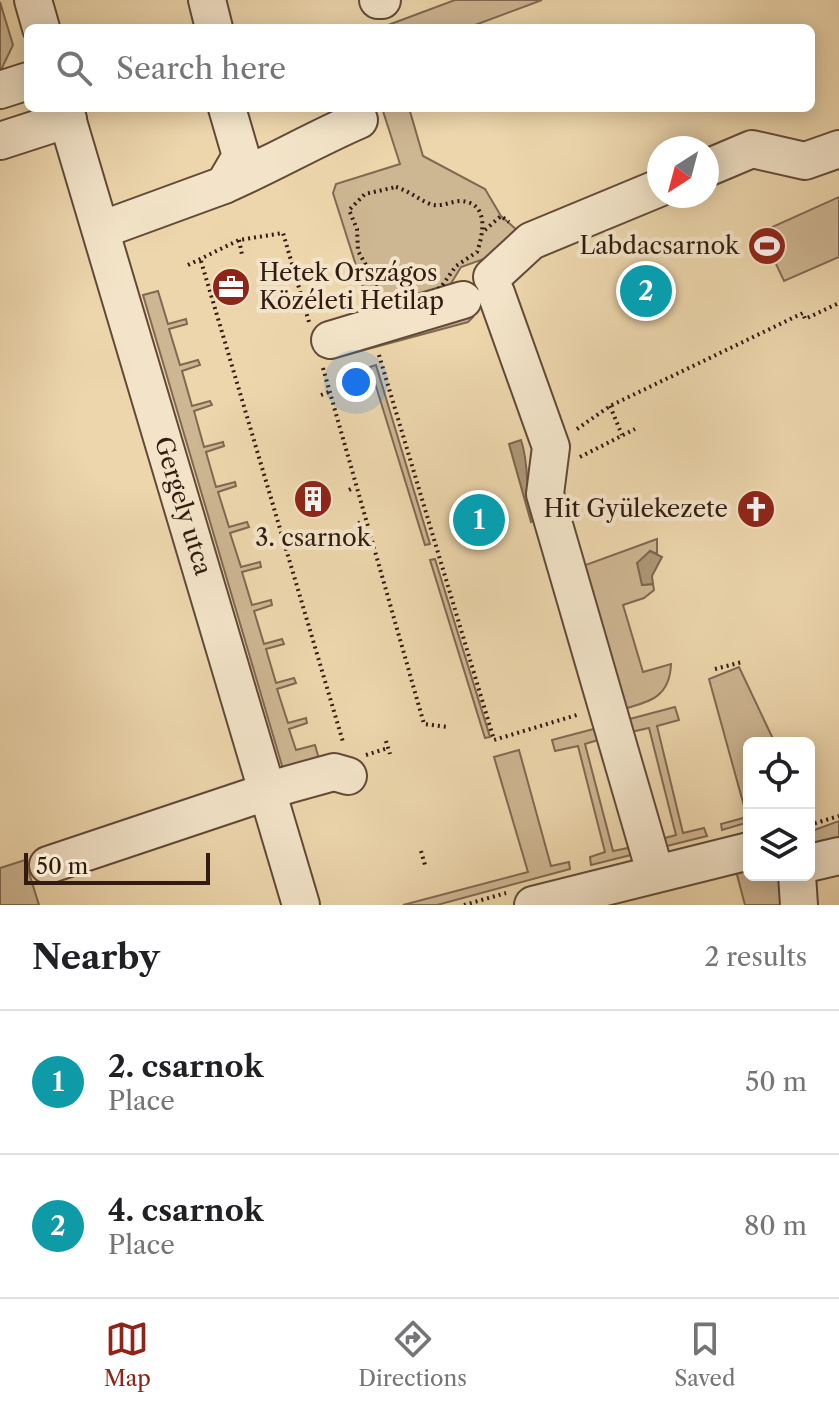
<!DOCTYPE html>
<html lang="en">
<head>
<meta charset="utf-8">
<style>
	body { margin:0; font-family:"Libre Caslon Text",serif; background:#f2f2f2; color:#202124 }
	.controls { position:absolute; right:24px; bottom:24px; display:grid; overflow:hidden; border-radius:12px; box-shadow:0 4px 20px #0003 }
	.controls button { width:72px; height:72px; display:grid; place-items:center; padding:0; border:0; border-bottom:2px solid #e0e0e0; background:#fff; color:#202124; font:40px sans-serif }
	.compass { position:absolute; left:647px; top:136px; width:72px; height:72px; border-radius:50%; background:#fff; box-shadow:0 4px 20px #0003; rotate:216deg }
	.scale { position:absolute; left:24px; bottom:20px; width:186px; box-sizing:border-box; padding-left:8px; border:4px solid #321c11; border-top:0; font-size:22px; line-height:28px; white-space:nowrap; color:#321c11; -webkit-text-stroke:6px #f3e4c9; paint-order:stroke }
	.you { position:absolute; left:356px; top:382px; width:28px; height:28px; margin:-20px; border:6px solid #fff; border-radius:50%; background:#1a73e8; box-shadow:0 0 0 12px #1a73e833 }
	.badge { display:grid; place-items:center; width:52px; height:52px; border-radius:50%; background:#8f2418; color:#fff; font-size:26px; font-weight:700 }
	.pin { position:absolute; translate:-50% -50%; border:4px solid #fff; box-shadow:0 2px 8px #0006 }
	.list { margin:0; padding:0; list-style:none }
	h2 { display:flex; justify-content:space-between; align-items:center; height:104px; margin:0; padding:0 32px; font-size:34px }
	h2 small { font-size:26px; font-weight:400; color:#757577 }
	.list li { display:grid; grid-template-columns:52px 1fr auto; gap:24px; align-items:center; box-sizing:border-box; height:144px; padding:0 32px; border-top:2px solid #e0e0e0 }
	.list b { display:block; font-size:30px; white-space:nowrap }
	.list p { margin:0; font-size:26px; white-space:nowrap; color:#757577 }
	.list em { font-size:26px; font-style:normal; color:#757577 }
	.icon { flex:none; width:44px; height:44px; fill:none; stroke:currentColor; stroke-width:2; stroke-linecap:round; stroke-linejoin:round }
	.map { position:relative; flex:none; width:839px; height:905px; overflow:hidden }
	.search { position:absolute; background:#fff; box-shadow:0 4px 20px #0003; left:24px; right:24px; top:24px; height:88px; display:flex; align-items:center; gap:20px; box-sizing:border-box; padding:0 28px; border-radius:12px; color:#757577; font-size:30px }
	.sheet { height:392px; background:#fff }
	nav { display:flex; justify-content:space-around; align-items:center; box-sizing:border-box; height:112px; border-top:2px solid #e0e0e0; background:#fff; font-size:22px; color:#757577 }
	nav a { display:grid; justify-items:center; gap:4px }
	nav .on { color:#8f2418 }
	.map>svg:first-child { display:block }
	.green { fill:#cdb692; stroke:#806952; stroke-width:2 }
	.water { fill:#ad9777; stroke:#7c664e; stroke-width:2 }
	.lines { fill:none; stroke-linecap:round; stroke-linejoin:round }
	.minor-casing { stroke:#614a38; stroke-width:40 }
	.path { stroke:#321c11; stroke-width:4; stroke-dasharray:2 4; stroke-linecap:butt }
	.minor { stroke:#f3e4c9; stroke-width:36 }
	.labels { text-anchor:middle; stroke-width:8; stroke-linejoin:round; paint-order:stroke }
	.poi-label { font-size:24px; fill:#321c11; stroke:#f3e4c9; text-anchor:end }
	.street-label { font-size:24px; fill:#321c11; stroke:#f3e4c9 }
</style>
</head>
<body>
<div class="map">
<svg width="839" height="905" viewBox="0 0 839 905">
	<rect width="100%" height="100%" fill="#edd6ac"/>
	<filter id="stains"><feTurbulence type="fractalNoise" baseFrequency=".0025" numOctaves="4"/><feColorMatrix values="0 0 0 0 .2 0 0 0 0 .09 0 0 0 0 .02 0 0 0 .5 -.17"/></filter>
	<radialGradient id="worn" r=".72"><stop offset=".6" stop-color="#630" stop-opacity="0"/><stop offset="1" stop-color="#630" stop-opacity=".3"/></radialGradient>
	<g class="green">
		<path d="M 455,0 L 542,0 L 467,28 L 380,28 Z"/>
		<path d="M 0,2 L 13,45 L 0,72 Z"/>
		<path d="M 382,108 L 409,108 L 423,156 L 485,189 L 501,216 L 518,231 L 498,254 L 461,267 L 444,295 L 373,319 L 333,193 L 336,184 L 400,164 Z"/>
		<path d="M 839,197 L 839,257 L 784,281 L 761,232 Z"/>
		<path d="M 158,291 L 168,324 L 186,319 L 187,324 L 169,329 L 180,365 L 198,360 L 200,365 L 182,371 L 192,406 L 210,401 L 212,405 L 194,411 L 204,447 L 223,442 L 224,446 L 206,452 L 216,487 L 235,482 L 236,486 L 218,492 L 229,527 L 247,522 L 249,527 L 230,533 L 241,567 L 260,562 L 261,567 L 242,572 L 252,605 L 271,600 L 272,605 L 254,611 L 264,644 L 282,639 L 284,644 L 266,649 L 276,683 L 294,678 L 296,683 L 277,689 L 288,723 L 306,718 L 307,723 L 289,729 L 296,750 L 315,745 L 319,759 L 283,769 L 143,295 Z"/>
		<path d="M 469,314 L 473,317 L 468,322 L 346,355 L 346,351 Z"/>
		<path d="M 376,365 L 430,544 L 425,545 L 370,367 Z"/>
		<path d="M 657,539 L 657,554 L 650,551 L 642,585 L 653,584 L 654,590 L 644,598 L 623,605 L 643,672 L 671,664 C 670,696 651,702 623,709 L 580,567 Z"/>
		<path d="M 435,559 L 490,737 L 485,738 L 430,560 Z"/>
		<path d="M 739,667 L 775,743 L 749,743 L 749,822 L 722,830 L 721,824 L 747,817 L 709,679 Z"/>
		<path d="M 675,707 L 679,720 L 657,726 L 683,833 L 704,828 L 707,836 L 663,847 L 661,839 L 676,835 L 649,728 L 626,733 L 622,721 Z"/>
		<path d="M 605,726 L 608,737 L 585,744 L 613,851 L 633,847 L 635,854 L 591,865 L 590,857 L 605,852 L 578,746 L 555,751 L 552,740 Z"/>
		<path d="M 519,750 L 551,866 L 569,862 L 570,869 L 437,905 L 403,905 L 528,872 L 494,757 Z"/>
		<path d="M 839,821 L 839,845 L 809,853 L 809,832 Z"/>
		<path d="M 25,860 L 39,905 L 0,905 L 0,868 Z"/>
		<path d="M 749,869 L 749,875 L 776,875 L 782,879 L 786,905 L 745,905 L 736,871 Z"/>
	</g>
	<g class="water">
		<path d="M 521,440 C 530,466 525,492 532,518 L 544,516 L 531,522 L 509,444 Z"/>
		<path d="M 650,551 L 662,557 L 652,576 L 653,584 L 642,585 L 637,563 Z"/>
	</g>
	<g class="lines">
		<g class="minor-casing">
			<g id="minor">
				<path d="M 33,0 L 41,28"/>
				<path d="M 207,0 L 214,28"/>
				<path d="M 378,0 L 382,0"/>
				<path d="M 0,90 L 28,81"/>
				<path d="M 64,108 L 301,905"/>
				<path d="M 0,141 L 68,119"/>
				<path d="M 707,168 L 752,149 L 805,161 L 839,149"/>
				<path d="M 224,185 C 270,165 313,140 359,120"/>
				<path d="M 101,230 L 224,185 L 241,156 L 227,108"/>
				<path d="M 492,277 L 531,241 L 659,188"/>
				<path d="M 496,293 L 551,447 L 545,494 L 655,872"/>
				<path d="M 330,340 L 463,300"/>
				<path d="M 809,863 L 839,856"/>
				<path d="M 48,865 L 287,785 L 334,772 L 348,776"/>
				<path d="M 797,875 L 799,905"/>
				<path d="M 533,905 L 749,851"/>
			</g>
		</g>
		<g class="path">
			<path d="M 396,187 C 409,191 418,199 430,204 C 441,208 451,201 461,201 C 490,203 483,235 477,252 L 456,266 L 441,287 L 430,294 L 392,304 L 380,304 L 374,295 L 378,286 L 358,251 L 357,229 L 349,210 L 365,194 Z"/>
			<path d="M 485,230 L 501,216 L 509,222"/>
			<path d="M 239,240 L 242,255"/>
			<path d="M 201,261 L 343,742"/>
			<path d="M 188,265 L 239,240 L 283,233 L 309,322"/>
			<path d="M 379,355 L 494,740 L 580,714"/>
			<path d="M 323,368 L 424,724 L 447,727"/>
			<path d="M 321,395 L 329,392"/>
			<path d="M 610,406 L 622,435"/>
			<path d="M 577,429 L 610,406 L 803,313 L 805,319 L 839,303"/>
			<path d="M 580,457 L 635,429"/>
			<path d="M 349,490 L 353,488"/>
			<path d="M 358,523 L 363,522"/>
			<path d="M 715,669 L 742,662"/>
			<path d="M 386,741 L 390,754"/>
			<path d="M 366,755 L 388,748"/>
			<path d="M 809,825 L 839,816"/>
			<path d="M 421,851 L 425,865"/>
			<path d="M 464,905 L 506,893"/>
		</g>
		<use href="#minor" class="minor"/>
	</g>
	<defs>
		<g id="stadium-disc" transform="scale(2)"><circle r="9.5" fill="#8f2418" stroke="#f3e4c9"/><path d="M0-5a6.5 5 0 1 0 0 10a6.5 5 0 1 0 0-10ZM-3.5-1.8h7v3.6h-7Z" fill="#fff"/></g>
		<g id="office-disc" transform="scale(2)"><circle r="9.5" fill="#8f2418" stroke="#f3e4c9"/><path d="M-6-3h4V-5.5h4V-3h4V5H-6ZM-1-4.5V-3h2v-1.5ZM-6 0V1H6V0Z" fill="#fff"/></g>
		<g id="building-disc" transform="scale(2)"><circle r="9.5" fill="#8f2418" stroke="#f3e4c9"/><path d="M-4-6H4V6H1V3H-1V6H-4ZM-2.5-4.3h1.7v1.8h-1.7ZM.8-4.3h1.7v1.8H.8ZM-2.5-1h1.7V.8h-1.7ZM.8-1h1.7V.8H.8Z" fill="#fff"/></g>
		<g id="church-disc" transform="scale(2)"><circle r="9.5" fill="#8f2418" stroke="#f3e4c9"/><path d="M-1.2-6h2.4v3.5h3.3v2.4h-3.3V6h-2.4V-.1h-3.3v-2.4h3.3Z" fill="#fff"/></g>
	</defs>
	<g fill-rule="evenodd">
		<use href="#stadium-disc" x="767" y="246"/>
		<use href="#office-disc" x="231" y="287"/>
		<use href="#building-disc" x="313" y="499"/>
		<use href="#church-disc" x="756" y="509"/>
	</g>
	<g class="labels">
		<g class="poi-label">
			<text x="739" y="254">Labdacsarnok</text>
			<text x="259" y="281" text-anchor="start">Hetek Országos<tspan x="259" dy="28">Közéleti Hetilap</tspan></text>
			<text x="728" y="517">Hit Gyülekezete</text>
			<text x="313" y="546" text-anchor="middle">3. csarnok</text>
		</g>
		<g class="street-label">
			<text transform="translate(183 506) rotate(73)" y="8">Gergely utca</text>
		</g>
	</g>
	<rect width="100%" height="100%" filter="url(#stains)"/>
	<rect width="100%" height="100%" fill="url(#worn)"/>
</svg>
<div class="controls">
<button><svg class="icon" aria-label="locate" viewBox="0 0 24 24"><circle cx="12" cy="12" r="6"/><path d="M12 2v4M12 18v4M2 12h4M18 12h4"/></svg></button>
<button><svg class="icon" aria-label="layers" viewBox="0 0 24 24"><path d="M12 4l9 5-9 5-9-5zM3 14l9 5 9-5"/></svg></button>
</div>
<svg class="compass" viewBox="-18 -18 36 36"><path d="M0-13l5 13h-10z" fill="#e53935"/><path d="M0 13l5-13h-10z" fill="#757577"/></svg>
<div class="scale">50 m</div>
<div class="you"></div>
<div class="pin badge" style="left:479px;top:520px;background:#0f9aa8">1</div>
<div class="pin badge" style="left:646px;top:291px;background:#0f9aa8">2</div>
<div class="search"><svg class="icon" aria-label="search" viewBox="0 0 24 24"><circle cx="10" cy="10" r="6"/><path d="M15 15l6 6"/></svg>Search here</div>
</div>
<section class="sheet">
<h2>Nearby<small>2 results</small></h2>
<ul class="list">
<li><span class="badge" style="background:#0f9aa8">1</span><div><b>2. csarnok</b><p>Place</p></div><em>50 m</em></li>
<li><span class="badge" style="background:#0f9aa8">2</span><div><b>4. csarnok</b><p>Place</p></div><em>80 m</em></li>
</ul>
</section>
<nav>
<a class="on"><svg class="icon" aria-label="map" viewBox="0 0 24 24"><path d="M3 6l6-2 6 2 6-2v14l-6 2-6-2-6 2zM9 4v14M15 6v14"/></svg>Map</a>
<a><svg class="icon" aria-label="directions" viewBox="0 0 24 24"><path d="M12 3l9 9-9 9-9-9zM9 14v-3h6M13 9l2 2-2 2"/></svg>Directions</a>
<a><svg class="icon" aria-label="saved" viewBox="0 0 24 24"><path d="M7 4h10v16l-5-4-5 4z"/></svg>Saved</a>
</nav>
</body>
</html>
